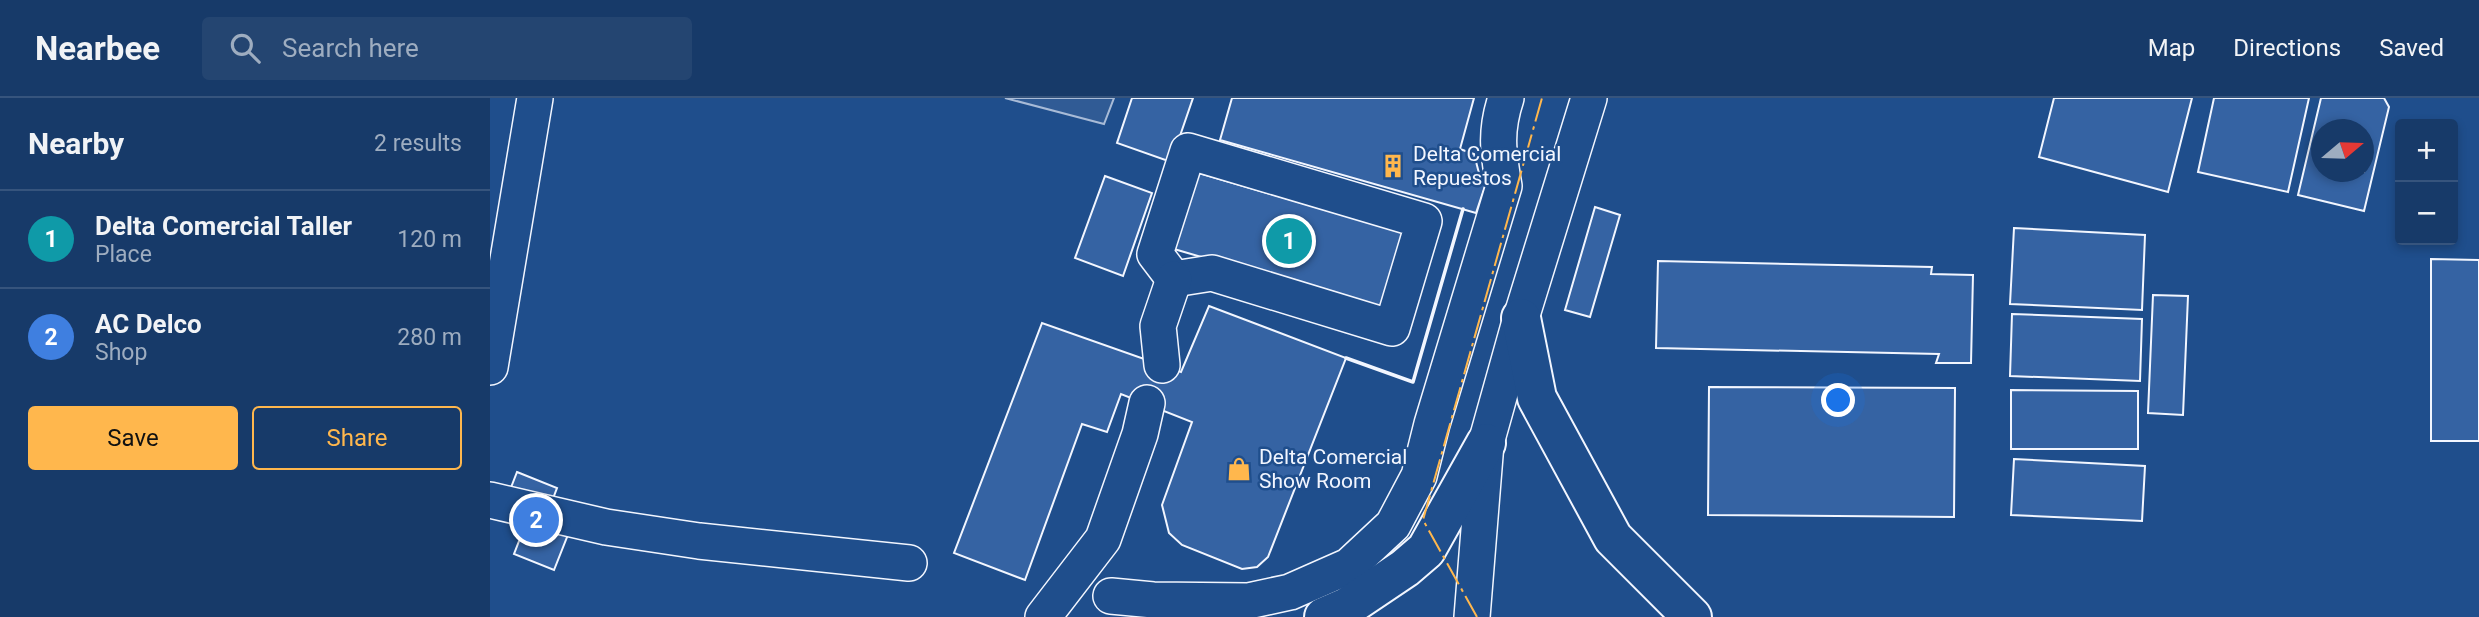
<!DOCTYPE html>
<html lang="en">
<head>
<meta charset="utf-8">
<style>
	body { margin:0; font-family:Roboto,sans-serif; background:#244571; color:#f1f3f6 }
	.controls { position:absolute; right:21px; top:21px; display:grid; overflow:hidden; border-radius:7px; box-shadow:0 4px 10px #0003 }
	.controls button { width:63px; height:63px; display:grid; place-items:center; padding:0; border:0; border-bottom:2px solid #36547d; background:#173a69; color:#f1f3f6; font:35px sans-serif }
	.compass { position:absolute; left:1821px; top:21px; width:63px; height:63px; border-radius:50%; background:#173a69; box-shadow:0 4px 10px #0003; rotate:71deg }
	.you { position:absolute; left:1349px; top:303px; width:24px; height:24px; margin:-18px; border:5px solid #fff; border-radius:50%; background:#1a73e8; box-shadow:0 0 0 10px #1a73e833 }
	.badge { display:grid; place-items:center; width:46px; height:46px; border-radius:50%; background:#ffb74d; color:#fff; font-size:23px; font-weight:700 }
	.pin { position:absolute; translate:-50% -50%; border:4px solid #fff; box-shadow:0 2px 7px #0006 }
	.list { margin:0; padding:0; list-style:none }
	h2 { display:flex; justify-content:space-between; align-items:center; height:91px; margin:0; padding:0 28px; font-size:30px }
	h2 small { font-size:23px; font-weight:400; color:#9eadc0 }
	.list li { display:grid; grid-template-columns:46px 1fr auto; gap:21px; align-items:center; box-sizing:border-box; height:98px; padding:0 28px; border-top:2px solid #36547d }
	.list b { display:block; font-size:26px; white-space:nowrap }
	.list p { margin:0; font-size:23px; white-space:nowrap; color:#9eadc0 }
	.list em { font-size:23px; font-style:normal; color:#9eadc0 }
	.actions { display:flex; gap:14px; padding:21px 28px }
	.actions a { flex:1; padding:16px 0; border:2px solid #ffb74d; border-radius:7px; text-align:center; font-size:24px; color:#ffb74d }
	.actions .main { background:#ffb74d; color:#111 }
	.icon { flex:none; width:38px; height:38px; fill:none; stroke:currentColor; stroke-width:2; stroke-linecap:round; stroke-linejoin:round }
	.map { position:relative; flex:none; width:1989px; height:519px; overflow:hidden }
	header { display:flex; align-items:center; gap:42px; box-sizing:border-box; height:98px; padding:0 35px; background:#173a69; border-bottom:2px solid #36547d }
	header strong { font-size:33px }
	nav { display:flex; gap:38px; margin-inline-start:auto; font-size:24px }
	.search { width:490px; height:63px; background:#244571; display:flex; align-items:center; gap:18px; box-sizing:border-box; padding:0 24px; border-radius:7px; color:#9eadc0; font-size:26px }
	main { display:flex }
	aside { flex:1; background:#173a69 }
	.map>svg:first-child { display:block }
	.parking { fill:#305b95; stroke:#a8bbd7; stroke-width:2 }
	.building { fill:#3563a3; stroke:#f2f6ff; stroke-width:2; fill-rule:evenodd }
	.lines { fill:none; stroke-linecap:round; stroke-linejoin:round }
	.minor-casing { stroke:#f2f6ff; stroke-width:38 }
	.major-casing { stroke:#f2f6ff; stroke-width:42 }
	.minor { stroke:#1f4e8c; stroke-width:35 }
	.major { stroke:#1f4e8c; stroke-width:38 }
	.wall { stroke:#f2f6ff; stroke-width:3.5 }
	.power { stroke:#ffb74d; stroke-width:2; stroke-dasharray:24 5 3.5 5; stroke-linecap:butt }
	.labels { text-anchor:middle; stroke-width:5; stroke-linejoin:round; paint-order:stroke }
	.poi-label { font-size:21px; fill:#f2f6ff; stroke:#1f4e8c; text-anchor:start }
</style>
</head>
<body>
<header>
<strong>Nearbee</strong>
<div class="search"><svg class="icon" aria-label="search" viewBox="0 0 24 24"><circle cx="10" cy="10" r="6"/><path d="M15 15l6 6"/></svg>Search here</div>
<nav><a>Map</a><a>Directions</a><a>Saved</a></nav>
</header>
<main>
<aside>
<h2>Nearby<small>2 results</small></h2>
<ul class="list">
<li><span class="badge" style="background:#0f9aa8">1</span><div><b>Delta Comercial Taller</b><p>Place</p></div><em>120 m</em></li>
<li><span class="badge" style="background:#3f7fe0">2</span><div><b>AC Delco</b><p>Shop</p></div><em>280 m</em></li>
</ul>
<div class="actions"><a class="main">Save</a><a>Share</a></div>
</aside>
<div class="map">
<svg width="1989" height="519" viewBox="0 0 1989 519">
	<rect width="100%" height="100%" fill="#1f4e8c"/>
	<path class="parking" d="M 515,0 L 624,0 L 614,26 Z"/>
	<g class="building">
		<path d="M 642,0 L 703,0 L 681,64 L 627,45 Z"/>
		<path d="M 742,0 L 984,0 L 970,51 L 984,56 L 990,79 L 997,82 L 986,115 L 730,42 Z"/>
		<path d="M 1564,0 L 1702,0 L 1678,94 L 1549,59 Z"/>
		<path d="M 1724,0 L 1819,0 L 1798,94 L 1708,74 Z"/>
		<path d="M 1831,0 L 1894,0 L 1899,9 L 1874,113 L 1808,97 ZM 1832,32 L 1874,32 L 1874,74 L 1832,74 Z"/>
		<path d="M 705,74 L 915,135 L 893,212 L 684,151 Z"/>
		<path d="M 615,78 L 662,95 L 633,178 L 585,160 Z"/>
		<path d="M 1105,109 L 1130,117 L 1100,219 L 1075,212 Z"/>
		<path d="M 1524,130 L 1655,137 L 1652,212 L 1520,206 Z"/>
		<path d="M 1941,161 L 1989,162 L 1989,343 L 1941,343 Z"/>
		<path d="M 1168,163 L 1442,169 L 1441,176 L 1483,177 L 1481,265 L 1446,265 L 1449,256 L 1166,250 Z"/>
		<path d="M 1663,197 L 1698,198 L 1693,317 L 1658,315 Z"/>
		<path d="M 719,208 L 856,260 L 778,459 L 767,469 L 752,471 L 692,447 L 679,435 L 672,407 L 702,324 L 631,296 L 617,334 L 592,326 L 535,482 L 464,455 L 552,225 L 691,274 Z"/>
		<path d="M 1522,216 L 1652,221 L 1650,283 L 1520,278 Z"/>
		<path d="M 1219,289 L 1465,290 L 1464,419 L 1218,417 Z"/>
		<path d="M 1521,292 L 1648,293 L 1648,351 L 1521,351 Z"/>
		<path d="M 1524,361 L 1655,368 L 1652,423 L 1521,417 Z"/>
		<path d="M 27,374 L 67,390 L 54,424 L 79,434 L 64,472 L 24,456 L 38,420 L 13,410 Z"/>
	</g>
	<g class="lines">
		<g class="minor-casing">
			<g id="minor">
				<path d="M 698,53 L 934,123 L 902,230 L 722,175 L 684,181 L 665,156 Z"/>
				<path d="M 672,267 L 668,228 L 684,181"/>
				<path d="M 0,269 L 45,0"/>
				<path d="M 0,402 L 116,429 L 209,443 L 419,465"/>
				<path d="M 621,498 L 663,502 L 758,503 L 800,494 L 859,468 L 903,427 L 929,378 L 942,326 L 1014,88 C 1008,54 1005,33 1016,0"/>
				<path d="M 553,519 L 613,441 L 650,336 L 657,305"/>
				<path d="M 982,519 L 996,345 L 1031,220 L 1099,0"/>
			</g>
		</g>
		<g class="major-casing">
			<g id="major">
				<path d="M 1031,220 L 1047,300 L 1123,440 L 1202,519"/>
				<path d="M 834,519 L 857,509 L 915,470 L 936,452 L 996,345"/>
			</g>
		</g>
		<use href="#minor" class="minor"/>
		<use href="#major" class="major"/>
		<path class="wall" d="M 856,260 L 923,284 L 973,111"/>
		<path class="power" d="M 987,519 L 933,422 L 1052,0"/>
	</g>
	<defs>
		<g id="building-bare" transform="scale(1.89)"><path d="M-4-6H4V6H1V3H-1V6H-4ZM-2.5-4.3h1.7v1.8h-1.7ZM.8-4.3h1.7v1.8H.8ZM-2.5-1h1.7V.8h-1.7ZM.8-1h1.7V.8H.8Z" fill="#ffb74d" stroke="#1f4e8c" stroke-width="2.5" paint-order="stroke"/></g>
		<g id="shop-bare" transform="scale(1.89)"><path d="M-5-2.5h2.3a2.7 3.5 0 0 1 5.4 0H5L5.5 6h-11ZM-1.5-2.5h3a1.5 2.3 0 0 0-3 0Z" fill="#ffb74d" stroke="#1f4e8c" stroke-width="2.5" paint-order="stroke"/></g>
	</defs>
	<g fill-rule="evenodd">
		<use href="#building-bare" x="903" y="68"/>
		<use href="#shop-bare" x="749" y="371"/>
	</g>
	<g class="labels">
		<g class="poi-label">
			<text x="923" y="63">Delta Comercial<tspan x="923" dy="24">Repuestos</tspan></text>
			<text x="769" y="366">Delta Comercial<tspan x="769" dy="24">Show Room</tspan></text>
		</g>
	</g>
</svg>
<div class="controls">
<button>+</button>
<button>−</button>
</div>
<svg class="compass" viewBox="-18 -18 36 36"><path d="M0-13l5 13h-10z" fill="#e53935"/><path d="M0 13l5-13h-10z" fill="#9eadc0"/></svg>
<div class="you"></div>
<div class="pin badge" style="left:799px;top:143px;background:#0f9aa8">1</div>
<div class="pin badge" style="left:46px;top:422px;background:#3f7fe0">2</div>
</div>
</main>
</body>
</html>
